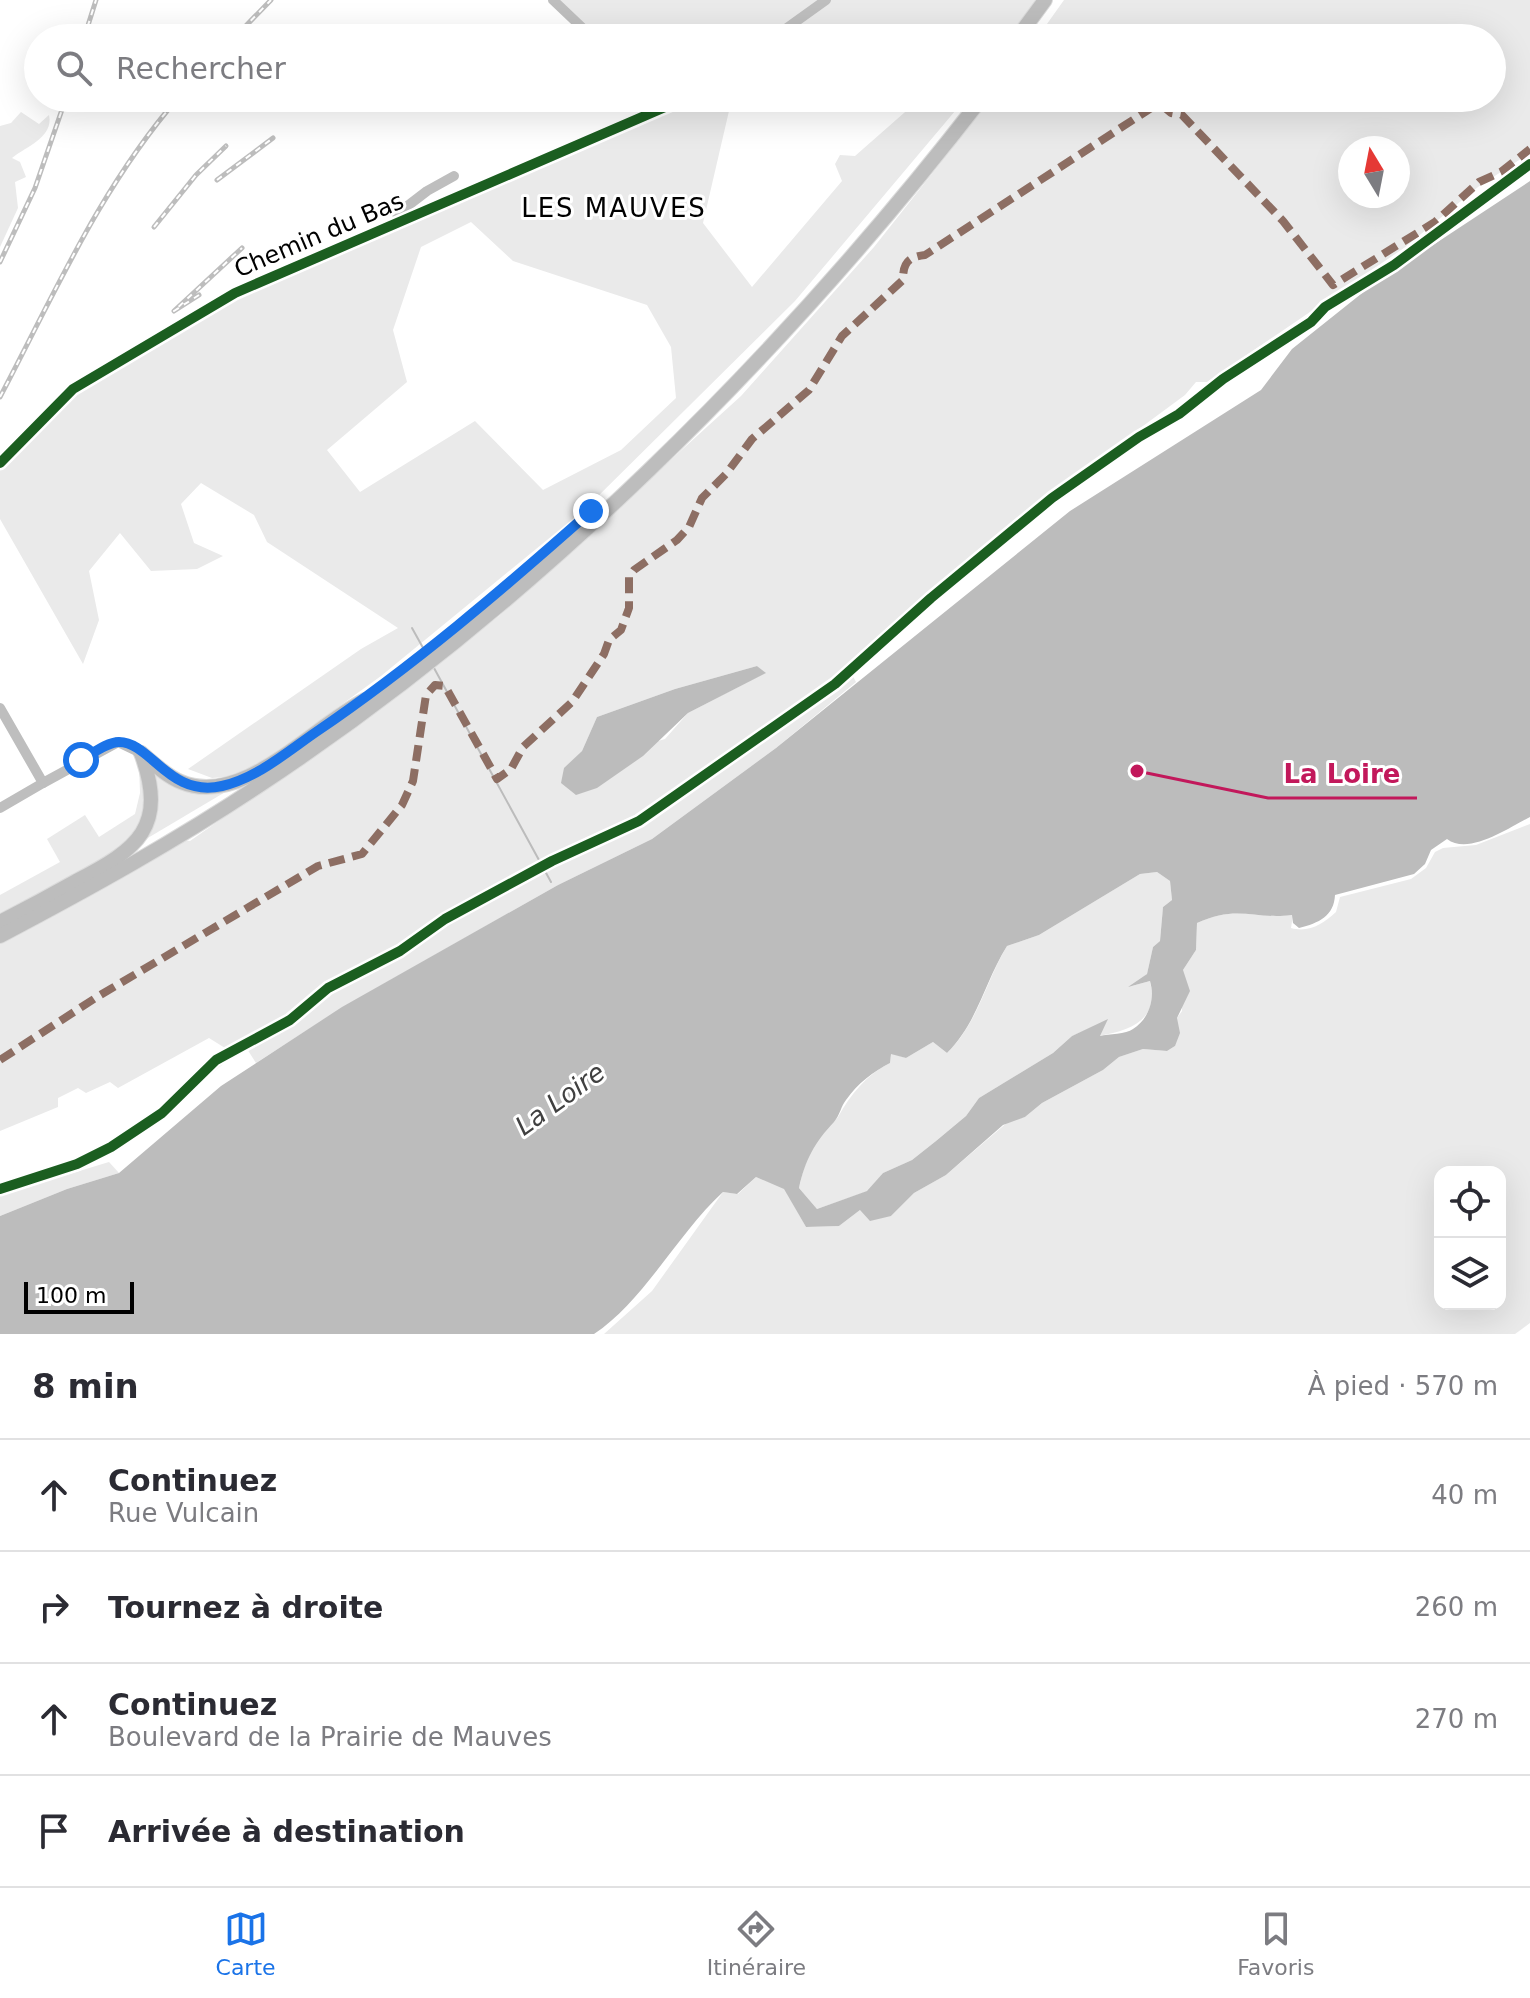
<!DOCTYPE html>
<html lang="fr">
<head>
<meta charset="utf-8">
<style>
	body { margin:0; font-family:"DejaVu Sans",sans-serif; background:#f2f2f3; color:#2b2b33 }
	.controls { position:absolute; right:24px; bottom:24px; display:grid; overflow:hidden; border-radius:16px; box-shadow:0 8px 32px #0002 }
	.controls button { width:72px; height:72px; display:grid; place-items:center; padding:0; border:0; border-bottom:2px solid #e1e1e2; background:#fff; color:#2b2b33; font:40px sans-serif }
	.compass { position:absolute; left:1338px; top:136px; width:72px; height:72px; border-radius:50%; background:#fff; box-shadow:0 8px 32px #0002; rotate:350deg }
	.scale { position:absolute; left:24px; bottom:20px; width:110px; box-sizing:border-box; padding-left:8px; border:4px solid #000; border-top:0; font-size:22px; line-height:28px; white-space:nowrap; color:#000; -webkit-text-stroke:6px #fff; paint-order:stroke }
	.stop { position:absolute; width:24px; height:24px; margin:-18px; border:6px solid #1a73e8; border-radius:50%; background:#fff }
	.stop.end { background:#1a73e8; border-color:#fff; box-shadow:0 2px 8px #0008 }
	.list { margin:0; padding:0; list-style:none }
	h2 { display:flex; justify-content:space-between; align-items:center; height:104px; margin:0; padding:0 32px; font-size:34px }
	h2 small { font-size:26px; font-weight:400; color:#7c7c81 }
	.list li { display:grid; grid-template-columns:52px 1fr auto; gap:24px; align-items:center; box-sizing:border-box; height:112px; padding:0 32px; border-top:2px solid #e1e1e2 }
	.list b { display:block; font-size:30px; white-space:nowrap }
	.list p { margin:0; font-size:26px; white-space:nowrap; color:#7c7c81 }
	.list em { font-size:26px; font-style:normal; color:#7c7c81 }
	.icon { flex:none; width:44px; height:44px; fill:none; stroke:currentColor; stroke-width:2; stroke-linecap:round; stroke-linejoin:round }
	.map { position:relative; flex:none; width:1530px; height:1334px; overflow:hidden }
	.search { position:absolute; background:#fff; box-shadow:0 8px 32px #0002; left:24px; right:24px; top:24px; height:88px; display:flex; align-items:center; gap:20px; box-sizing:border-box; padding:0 28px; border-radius:44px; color:#7c7c81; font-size:30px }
	.sheet { height:552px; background:#fff }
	nav { display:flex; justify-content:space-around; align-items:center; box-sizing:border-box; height:112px; border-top:2px solid #e1e1e2; background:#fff; font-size:22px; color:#7c7c81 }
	nav a { display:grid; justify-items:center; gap:4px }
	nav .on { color:#1a73e8 }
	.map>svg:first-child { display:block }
	.green { fill:#eaeaea; fill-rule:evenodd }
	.water { fill:#bcbcbc; fill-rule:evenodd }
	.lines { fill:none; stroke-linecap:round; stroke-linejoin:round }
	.stream { stroke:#bcbcbc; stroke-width:2 }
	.major-casing { stroke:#dbdbdb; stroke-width:16 }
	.minor { stroke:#bebebe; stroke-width:10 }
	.major { stroke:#bdbdbd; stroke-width:14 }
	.rail-casing { stroke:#bdbdbd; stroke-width:5 }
	.rail { stroke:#fff; stroke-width:2; stroke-dasharray:6; stroke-linecap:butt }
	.quiet { stroke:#8d6e63; stroke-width:8; stroke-dasharray:16 8; stroke-linecap:butt }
	.cycleway-casing { stroke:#fff; stroke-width:15 }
	.cycleway { stroke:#1b5e20; stroke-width:10 }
	.route { stroke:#1a73e8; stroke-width:10 }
	.labels { text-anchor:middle; stroke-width:6; stroke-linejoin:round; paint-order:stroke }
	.street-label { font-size:24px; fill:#000; stroke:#fff }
	.neighbourhood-label { font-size:26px; letter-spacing:2px; fill:#000; stroke:#fff }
	.water-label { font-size:26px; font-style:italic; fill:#404040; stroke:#fff }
	.leader { fill:none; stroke:#c2185b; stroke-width:3 }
	.callout-dot { fill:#c2185b; stroke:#fff; stroke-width:3 }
	.callout-label { font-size:26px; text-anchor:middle; font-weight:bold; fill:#c2185b; stroke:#fff; stroke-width:6; stroke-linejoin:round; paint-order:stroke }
</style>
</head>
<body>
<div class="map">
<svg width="1530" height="1334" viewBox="0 0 1530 1334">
	<rect width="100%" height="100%" fill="#fff"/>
	<g class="green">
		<path d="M 560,0 L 1039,0 L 1011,38 L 911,38 L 907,26 L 845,38 L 585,38 L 578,31 L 583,23 Z"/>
		<path d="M 1064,0 L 1530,0 L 1530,153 L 1478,187 L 1404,248 L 1207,382 L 1196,382 L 1185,395 L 1009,525 L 847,665 L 856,682 L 776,748 L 652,839 L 558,885 L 343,1007 L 256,1063 L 242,1041 L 225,1048 L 209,1038 L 118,1088 L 110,1082 L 86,1093 L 78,1088 L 58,1098 L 58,1107 L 0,1131 L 0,941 L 182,840 L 190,841 L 363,720 L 499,616 L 741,396 L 874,247 L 992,98 L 1492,98 L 1492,38 L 1037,38 ZM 1350,148 L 1398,148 L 1398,196 L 1350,196 ZM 757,666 L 765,673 L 688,713 L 665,739 L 565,768 L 582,751 L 597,717 L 675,689 Z"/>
		<path d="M 646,98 L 732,98 L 703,223 L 752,287 L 842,181 L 835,164 L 840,155 L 855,156 L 921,98 L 966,98 L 795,301 L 586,508 L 381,676 L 264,761 L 238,776 L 212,778 L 188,769 L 361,649 L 398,628 L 267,542 L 254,515 L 201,483 L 181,504 L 194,543 L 223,556 L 197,569 L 151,571 L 120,533 L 89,571 L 99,620 L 83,664 L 0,519 L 0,453 L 66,389 L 215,298 L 646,112 ZM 471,222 L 513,261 L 647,305 L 671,347 L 676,398 L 621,450 L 543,490 L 475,421 L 360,492 L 327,450 L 407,382 L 393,330 L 421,247 Z"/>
		<path d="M 21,112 L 39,124 L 49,115 C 54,137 27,146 12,158 L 20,162 L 26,177 L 15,182 L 18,208 L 0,247 L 0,126 L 11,123 Z"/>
		<path d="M 139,765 L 149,813 L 123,851 L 0,920 L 0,895 L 60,862 L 47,839 L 85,815 L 99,837 L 135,814 L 140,793 Z"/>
		<path d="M 154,766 L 227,789 L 227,791 L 141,842 Z"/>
		<path d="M 1530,824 L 1530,1323 L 1515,1334 L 604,1334 L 652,1291 L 723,1192 L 738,1194 L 756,1177 L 784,1188 L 806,1227 L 839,1226 L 860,1210 L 891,1216 L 914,1193 L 946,1175 L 1009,1121 L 1025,1117 L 1042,1103 L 1103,1070 L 1119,1057 L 1143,1049 L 1167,1051 L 1175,1046 L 1177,1018 L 1182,1011 L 1183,970 L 1196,950 L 1197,923 C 1238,904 1254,920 1293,915 L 1291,928 C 1309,933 1323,924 1336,912 L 1340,897 L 1411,879 L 1426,868 L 1435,852 L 1443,848 L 1476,845 ZM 1440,1172 L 1500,1172 L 1500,1304 L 1440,1304 Z"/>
		<path d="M 1157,872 L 1170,881 L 1172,900 L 1163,907 L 1160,941 L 1153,947 L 1147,974 L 1132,986 L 1150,981 C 1159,1021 1131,1030 1099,1036 L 1107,1021 L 1072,1036 L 1053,1053 L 979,1098 L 966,1116 L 936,1141 L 912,1160 L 883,1173 L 868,1191 L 817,1209 L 799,1188 C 803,1169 809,1151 820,1135 C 825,1128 833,1124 838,1117 C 851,1094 866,1075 890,1063 L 891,1053 L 906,1058 L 933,1042 L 947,1053 C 978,1023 985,983 1007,946 L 1039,935 L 1140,874 Z"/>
		<path d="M 109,1162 L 119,1173 L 67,1189 L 0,1216 L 0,1195 Z"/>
	</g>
	<g class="water">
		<path d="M 1530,181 L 1530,817 C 1510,827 1469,856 1447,839 L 1431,850 L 1425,864 L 1414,874 L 1335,895 C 1334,916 1319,923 1299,928 L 1293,923 L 1292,915 C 1254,920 1238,904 1197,923 L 1196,950 L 1183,970 L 1190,991 L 1177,1018 L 1180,1033 L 1175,1046 L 1167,1051 L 1143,1049 L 1119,1057 L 1103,1070 L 1042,1103 L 1025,1117 L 1003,1125 L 946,1175 L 914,1193 L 891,1216 L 870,1221 L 860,1210 L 839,1226 L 806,1227 L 784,1189 L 756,1177 L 737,1194 L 723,1192 C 679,1232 643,1302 594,1334 L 0,1334 L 0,1216 L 67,1189 L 119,1173 L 221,1086 L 342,1007 L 558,885 L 652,839 L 776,748 L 1070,511 L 1261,390 L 1292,349 L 1371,286 ZM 1157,872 L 1170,881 L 1172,900 L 1163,907 L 1160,941 L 1153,947 L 1147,974 L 1128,987 L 1150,981 C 1155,998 1150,1018 1133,1029 C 1126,1034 1109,1034 1100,1036 L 1108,1019 L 1072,1036 L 1053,1053 L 979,1098 L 966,1116 L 936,1141 L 912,1160 L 883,1173 L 867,1191 L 817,1209 L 799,1188 C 805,1160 815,1142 834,1122 C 840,1115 841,1106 846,1100 C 857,1084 874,1071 890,1063 L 891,1054 L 906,1058 L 933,1042 L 947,1053 C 978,1022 984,983 1007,946 L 1039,935 L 1140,874 Z"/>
		<path d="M 757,666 L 766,673 L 688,713 L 643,756 L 597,788 L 576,795 L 561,783 L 564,768 L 582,751 L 597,717 L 675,689 Z"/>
	</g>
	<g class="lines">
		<g class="stream">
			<path d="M 412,628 L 427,655"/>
			<path d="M 434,668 L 551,882"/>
		</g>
		<g class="major-casing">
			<g id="major">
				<path d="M 1017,38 L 1045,0"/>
				<path d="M 141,753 C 153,763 166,776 181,782 C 243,808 313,726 365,700"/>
				<path d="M 0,922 C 25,909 51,895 76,881 C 138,849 168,827 141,753"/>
				<path d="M 0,936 C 89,889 176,841 260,785 C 534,604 781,357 982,98"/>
			</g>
		</g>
		<g class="minor">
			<path d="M 553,0 L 593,38"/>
			<path d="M 773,38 L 826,0"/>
			<path d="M 654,98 L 660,112"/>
			<path d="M 400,223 L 397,214 L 427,191 L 454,176"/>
			<path d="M 0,463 L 73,389 L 235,293 L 686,98"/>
			<path d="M 0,708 L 43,783 L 118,742 L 141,753"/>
			<path d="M 0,808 L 43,783"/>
			<path d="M 0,1189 C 59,1172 110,1151 160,1115 C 191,1092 209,1062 244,1044"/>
		</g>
		<use href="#major" class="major"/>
		<g class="rail-casing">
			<g id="rail">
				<path d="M 84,38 L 96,0"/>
				<path d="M 234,38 L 271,0"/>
				<path d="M 455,102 L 463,98"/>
				<path d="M 217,180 L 273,138"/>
				<path d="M 154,227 L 196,175 L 226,146"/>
				<path d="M 0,262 L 35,188 L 66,98"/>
				<path d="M 199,295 L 174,311 L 242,248"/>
				<path d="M 0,397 C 55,293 100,188 178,98"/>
			</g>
		</g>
		<use href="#rail" class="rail"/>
		<path class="quiet" d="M 0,1060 L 97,997 L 318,866 L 362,854 L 402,805 L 413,781 L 426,695 L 435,685 L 445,686 L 497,779 L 511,769 L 523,747 L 572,702 L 604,654 L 609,640 L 621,630 L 629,608 L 629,577 L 634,570 L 677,540 L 689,527 L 702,498 L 726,474 L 752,439 L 809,390 L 842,336 L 903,280 C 903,263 908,257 925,255 L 1159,103 L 1171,113 L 1182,115 L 1283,221 L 1333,285 L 1435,222 L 1479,182 L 1501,172 L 1530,149"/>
		<g class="cycleway-casing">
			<g id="cycleway">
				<path d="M 0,463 L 73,389 L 235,293 L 686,98"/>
				<path d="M 0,1189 L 77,1164 L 111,1147 L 162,1113 L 216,1060 L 290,1020 L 328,988 L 400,951 L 445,919 L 552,861 L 639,821 L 835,684 L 931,598 L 1052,498 L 1139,437 L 1179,414 L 1223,379 L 1311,322 L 1325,307 L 1394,265 L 1530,164"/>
			</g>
		</g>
		<use href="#cycleway" class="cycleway"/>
	</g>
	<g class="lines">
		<path class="route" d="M 81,760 C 92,754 107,742 119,742 C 151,742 169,798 222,786 C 257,778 287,752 316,732 C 414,665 502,590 591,511"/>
	</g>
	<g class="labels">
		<g class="street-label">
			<text transform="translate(319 235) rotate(-23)" y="8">Chemin du Bas</text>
		</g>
		<g class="neighbourhood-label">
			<text x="614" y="217">LES MAUVES</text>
		</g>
		<g class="water-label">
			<text transform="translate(560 1099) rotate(-36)" y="9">La Loire</text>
		</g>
	</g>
	<path class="leader" d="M1137 771L1268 798H1417"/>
	<circle class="callout-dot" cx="1137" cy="771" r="8"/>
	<g class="callout-label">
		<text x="1342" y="783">La Loire</text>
	</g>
</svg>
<div class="controls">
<button><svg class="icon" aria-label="locate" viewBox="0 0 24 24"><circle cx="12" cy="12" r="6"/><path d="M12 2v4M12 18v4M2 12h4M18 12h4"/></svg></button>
<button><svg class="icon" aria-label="layers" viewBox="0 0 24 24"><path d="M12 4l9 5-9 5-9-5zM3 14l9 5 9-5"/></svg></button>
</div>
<svg class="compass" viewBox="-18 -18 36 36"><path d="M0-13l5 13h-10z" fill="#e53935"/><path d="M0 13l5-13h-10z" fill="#7c7c81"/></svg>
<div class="scale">100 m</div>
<div class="stop" style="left:81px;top:760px"></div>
<div class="stop end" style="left:591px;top:511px"></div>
<div class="search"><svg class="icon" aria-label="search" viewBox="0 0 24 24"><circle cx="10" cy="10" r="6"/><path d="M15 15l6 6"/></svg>Rechercher</div>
</div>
<section class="sheet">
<h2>8 min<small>À pied · 570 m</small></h2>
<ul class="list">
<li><svg class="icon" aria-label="ahead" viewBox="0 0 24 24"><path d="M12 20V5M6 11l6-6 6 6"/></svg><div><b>Continuez</b><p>Rue Vulcain</p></div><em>40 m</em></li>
<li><svg class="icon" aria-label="right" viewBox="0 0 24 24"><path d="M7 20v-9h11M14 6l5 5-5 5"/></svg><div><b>Tournez à droite</b></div><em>260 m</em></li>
<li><svg class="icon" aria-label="ahead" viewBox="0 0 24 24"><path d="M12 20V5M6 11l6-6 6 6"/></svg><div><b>Continuez</b><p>Boulevard de la Prairie de Mauves</p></div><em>270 m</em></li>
<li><svg class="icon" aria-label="arrive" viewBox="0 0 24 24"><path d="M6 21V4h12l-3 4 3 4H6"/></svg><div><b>Arrivée à destination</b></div></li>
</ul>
</section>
<nav>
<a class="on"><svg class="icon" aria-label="map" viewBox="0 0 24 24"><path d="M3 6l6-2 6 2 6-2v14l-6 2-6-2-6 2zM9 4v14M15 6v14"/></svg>Carte</a>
<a><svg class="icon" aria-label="directions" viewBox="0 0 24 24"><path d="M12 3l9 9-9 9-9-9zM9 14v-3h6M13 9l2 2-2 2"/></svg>Itinéraire</a>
<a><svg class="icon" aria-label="saved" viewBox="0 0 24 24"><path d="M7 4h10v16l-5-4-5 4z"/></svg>Favoris</a>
</nav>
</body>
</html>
